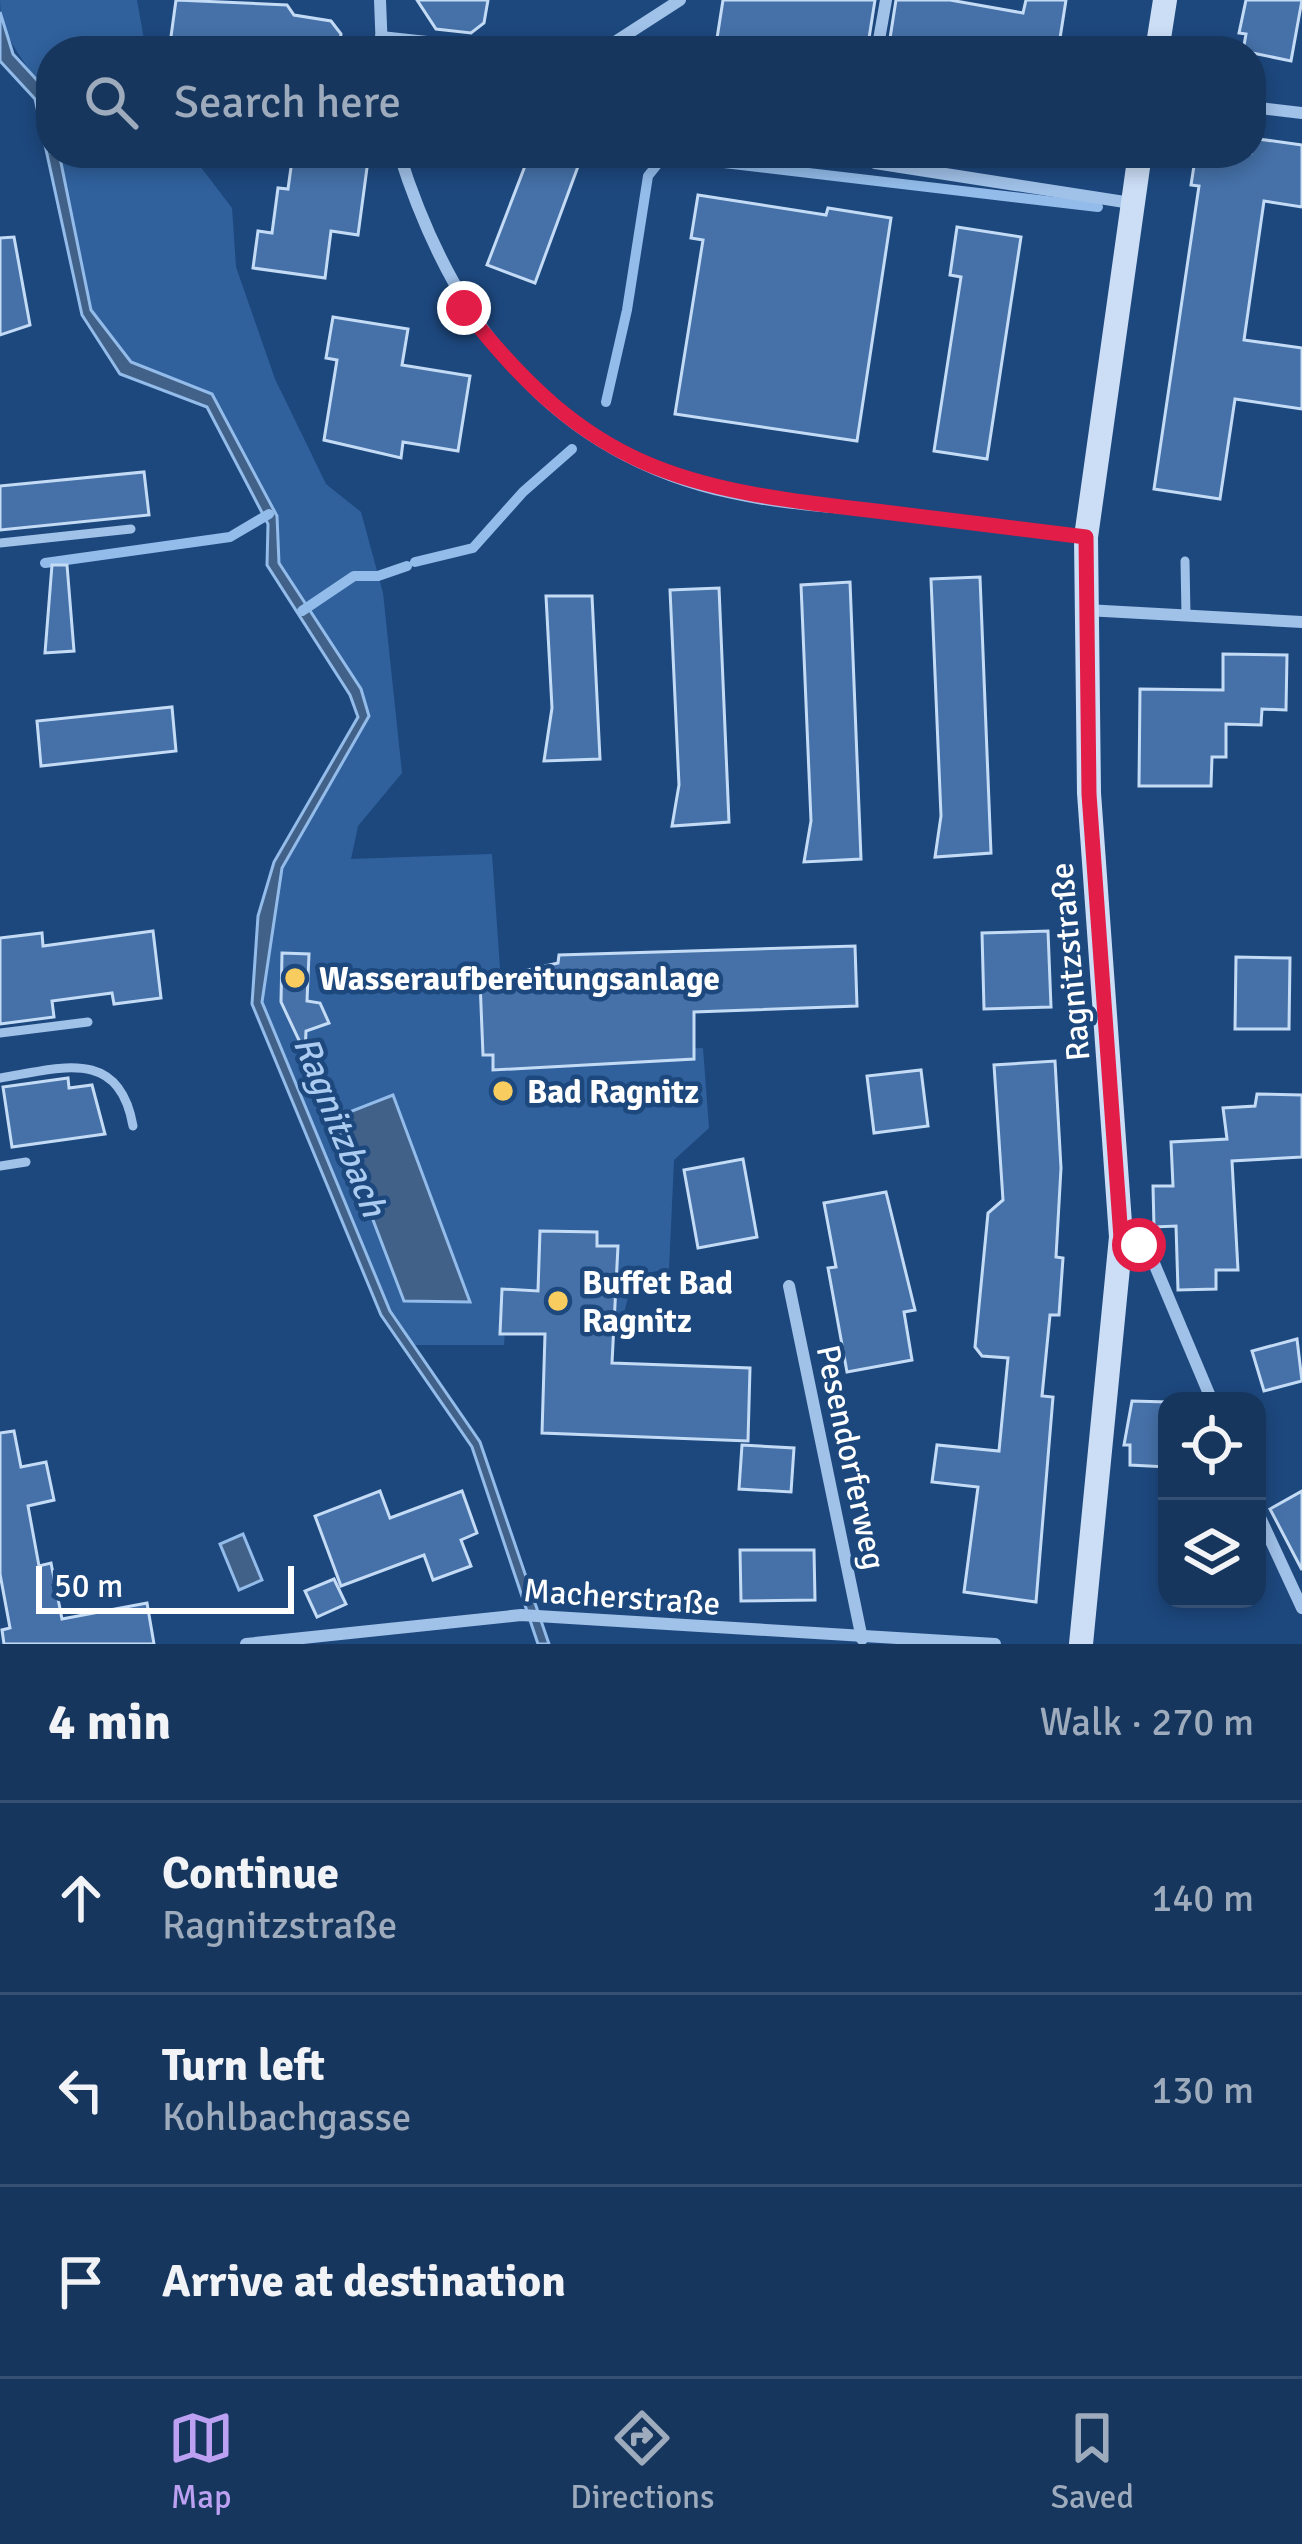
<!DOCTYPE html>
<html lang="en">
<head>
<meta charset="utf-8">
<style>
	body { margin:0; font-family:Signika,sans-serif; background:#1f3e64; color:#f1f3f6 }
	.controls { position:absolute; right:36px; bottom:36px; display:grid; overflow:hidden; border-radius:24px; box-shadow:0 6px 18px #0003 }
	.controls button { width:108px; height:108px; display:grid; place-items:center; padding:0; border:0; border-bottom:3px solid #355073; background:#16365e; color:#f1f3f6; font:60px sans-serif }
	.scale { position:absolute; left:36px; bottom:30px; width:258px; box-sizing:border-box; padding-left:12px; border:6px solid #fff; border-top:0; font-size:33px; line-height:42px; white-space:nowrap; color:#fff; -webkit-text-stroke:9px #1d487e; paint-order:stroke }
	.stop { position:absolute; width:36px; height:36px; margin:-27px; border:9px solid #e11d48; border-radius:50%; background:#fff }
	.stop.end { background:#e11d48; border-color:#fff; box-shadow:0 3px 12px #0008 }
	.list { margin:0; padding:0; list-style:none }
	h2 { display:flex; justify-content:space-between; align-items:center; height:156px; margin:0; padding:0 48px; font-size:51px }
	h2 small { font-size:39px; font-weight:400; color:#9eabbc }
	.list li { display:grid; grid-template-columns:78px 1fr auto; gap:36px; align-items:center; box-sizing:border-box; height:192px; padding:0 48px; border-top:3px solid #355073 }
	.list b { display:block; font-size:45px; white-space:nowrap }
	.list p { margin:0; font-size:39px; white-space:nowrap; color:#9eabbc }
	.list em { font-size:39px; font-style:normal; color:#9eabbc }
	.icon { flex:none; width:66px; height:66px; fill:none; stroke:currentColor; stroke-width:2; stroke-linecap:round; stroke-linejoin:round }
	.map { position:relative; flex:none; width:1302px; height:1644px; overflow:hidden }
	.search { position:absolute; background:#16365e; box-shadow:0 6px 18px #0003; left:36px; right:36px; top:36px; height:132px; display:flex; align-items:center; gap:30px; box-sizing:border-box; padding:0 42px; border-radius:48px; color:#9eabbc; font-size:45px }
	.sheet { height:732px; background:#16365e }
	nav { display:flex; justify-content:space-around; align-items:center; box-sizing:border-box; height:168px; border-top:3px solid #355073; background:#16365e; font-size:33px; color:#9eabbc }
	nav a { display:grid; justify-items:center; gap:6px }
	nav .on { color:#bca0f2 }
	.map>svg:first-child { display:block }
	.green { fill:#30619d }
	.water { fill:#416189; stroke:#93bcea; stroke-width:3 }
	.lines { fill:none; stroke-linecap:round; stroke-linejoin:round }
	.stream { stroke:#93bcea; stroke-width:10 }
	.building { fill:#4571a8; stroke:#c4dbf6; stroke-width:3 }
	.service { stroke:#a0c1e8; stroke-width:9 }
	.minor { stroke:#a0c1e8; stroke-width:12 }
	.secondary { stroke:#cbdef6; stroke-width:24 }
	.route { stroke:#e11d48; stroke-width:15 }
	.poi-dot { fill:#f8cc5f; stroke:#1d487e; stroke-width:4.5 }
	.labels { text-anchor:middle; stroke-width:9; stroke-linejoin:round; paint-order:stroke }
	.street-label { font-size:33px; fill:#fff; stroke:#1d487e }
	.poi-label { font-size:33px; font-weight:bold; fill:#fff; stroke:#1d487e; text-anchor:start }
	.water-label { font-size:36px; font-style:italic; fill:#abcbf0; stroke:#1d487e }
</style>
</head>
<body>
<div class="map">
<svg width="1302" height="1644" viewBox="0 0 1302 1644">
	<rect width="100%" height="100%" fill="#1d487e"/>
	<g class="green">
		<path d="M 0,0 L 137,0 L 146,51 L 51,51 L 51,115 C 42,71 0,49 0,0 Z"/>
		<path d="M 59,153 L 190,153 L 232,208 L 236,267 L 275,379 L 326,484 L 361,512 L 383,593 L 402,773 L 358,826 L 351,859 L 492,854 L 506,1054 L 703,1048 L 709,1128 L 674,1160 L 669,1269 L 630,1276 L 620,1294 L 628,1297 L 622,1321 L 506,1316 L 504,1345 L 414,1345 L 390,1311 L 262,1002 L 282,868 L 368,716 L 361,689 L 279,563 L 277,516 L 212,395 L 131,362 L 91,310 Z"/>
	</g>
	<g class="water">
		<path d="M 0,12 L 13,54 L 46,90 L 51,153 L 59,153 L 91,310 L 131,362 L 212,394 L 277,516 L 279,563 L 361,689 L 369,716 L 282,868 L 262,1002 L 390,1311 L 480,1442 L 549,1644 L 538,1644 L 472,1447 L 381,1315 L 252,1004 L 258,916 L 274,862 L 358,717 L 350,695 L 267,565 L 268,524 L 207,407 L 120,374 L 82,315 L 35,99 L 0,61 Z"/>
		<path d="M 393,1095 L 470,1302 L 404,1301 L 334,1118 Z"/>
		<path d="M 243,1534 L 262,1580 L 239,1590 L 220,1544 Z"/>
	</g>
	<g class="lines">
		<g class="stream">
			<path d="M 606,402 L 627,310 L 648,176 L 664,156 L 1098,207"/>
			<path d="M 415,562 L 473,548 L 523,492 L 572,449"/>
			<path d="M 45,563 L 230,537 L 269,514"/>
			<path d="M 302,611 L 354,576 L 378,576 L 407,566"/>
		</g>
	</g>
	<g class="building">
		<path d="M 176,0 L 287,5 L 294,15 L 331,21 L 341,34 L 339,51 L 169,51 Z"/>
		<path d="M 417,0 L 488,0 L 484,23 L 471,33 L 436,29 Z"/>
		<path d="M 723,0 L 875,0 L 867,51 L 715,51 Z"/>
		<path d="M 896,0 L 950,0 L 1023,13 L 1026,0 L 1066,0 L 1058,51 L 938,46 L 937,51 L 888,51 Z"/>
		<path d="M 1246,0 L 1302,0 L 1291,61 L 1243,51 L 1246,34 L 1239,33 Z"/>
		<path d="M 1251,138 L 1302,145 L 1302,207 L 1264,201 L 1244,340 L 1302,348 L 1302,409 L 1235,399 L 1220,499 L 1154,489 L 1199,186 L 1191,185 L 1196,153 L 1251,153 Z"/>
		<path d="M 293,153 L 369,153 L 358,235 L 331,231 L 325,278 L 253,268 L 258,231 L 272,233 L 278,188 L 288,189 Z"/>
		<path d="M 530,153 L 583,153 L 535,283 L 487,265 Z"/>
		<path d="M 698,195 L 826,215 L 828,208 L 891,218 L 857,441 L 675,414 L 703,240 L 691,238 Z"/>
		<path d="M 957,227 L 1021,237 L 987,459 L 934,451 L 961,277 L 950,275 Z"/>
		<path d="M 14,237 L 30,325 L 0,335 L 0,238 Z"/>
		<path d="M 333,317 L 408,329 L 402,365 L 470,376 L 458,451 L 403,442 L 401,458 L 324,440 L 337,360 L 326,358 Z"/>
		<path d="M 144,472 L 149,515 L 0,530 L 0,486 Z"/>
		<path d="M 52,565 L 67,565 L 74,651 L 45,653 Z"/>
		<path d="M 980,577 L 991,853 L 935,857 L 941,816 L 931,579 Z"/>
		<path d="M 850,582 L 861,859 L 804,862 L 811,821 L 801,585 Z"/>
		<path d="M 719,588 L 729,822 L 672,826 L 679,785 L 670,590 Z"/>
		<path d="M 546,596 L 592,596 L 600,759 L 544,761 L 552,708 Z"/>
		<path d="M 1223,654 L 1287,655 L 1286,710 L 1262,709 L 1261,725 L 1226,724 L 1226,757 L 1212,757 L 1211,786 L 1139,786 L 1140,689 L 1223,690 Z"/>
		<path d="M 172,707 L 176,751 L 41,766 L 37,721 Z"/>
		<path d="M 153,931 L 161,998 L 114,1004 L 112,993 L 52,1001 L 54,1017 L 0,1024 L 0,938 L 42,933 L 43,946 Z"/>
		<path d="M 1048,931 L 1051,1007 L 984,1009 L 982,933 Z"/>
		<path d="M 855,946 L 857,1006 L 694,1012 L 694,1059 L 493,1070 L 493,1055 L 483,1055 L 480,981 L 558,963 L 559,955 Z"/>
		<path d="M 282,953 L 309,954 L 307,1001 L 320,1003 L 329,1023 L 306,1031 L 305,1053 L 281,1002 Z"/>
		<path d="M 1236,957 L 1290,958 L 1289,1029 L 1235,1029 Z"/>
		<path d="M 1055,1061 L 1061,1168 L 1056,1257 L 1063,1258 L 1059,1315 L 1050,1315 L 1042,1396 L 1053,1397 L 1036,1602 L 964,1592 L 978,1487 L 932,1482 L 937,1445 L 999,1451 L 1008,1358 L 982,1356 L 975,1347 L 988,1213 L 1003,1200 L 994,1065 Z"/>
		<path d="M 921,1070 L 928,1126 L 874,1133 L 867,1076 Z"/>
		<path d="M 68,1078 L 69,1088 L 92,1085 L 105,1134 L 12,1147 L 3,1087 Z"/>
		<path d="M 1257,1094 L 1302,1095 L 1302,1157 L 1232,1161 L 1238,1270 L 1216,1270 L 1216,1289 L 1178,1290 L 1176,1226 L 1154,1227 L 1153,1186 L 1173,1186 L 1171,1142 L 1227,1139 L 1223,1108 L 1255,1106 Z"/>
		<path d="M 743,1159 L 757,1237 L 698,1248 L 684,1170 Z"/>
		<path d="M 886,1192 L 915,1310 L 904,1312 L 912,1360 L 847,1372 L 828,1268 L 836,1267 L 824,1203 Z"/>
		<path d="M 540,1231 L 597,1232 L 597,1246 L 618,1246 L 612,1363 L 750,1368 L 748,1441 L 542,1433 L 545,1334 L 500,1334 L 502,1289 L 538,1291 Z"/>
		<path d="M 1297,1339 L 1302,1381 L 1264,1391 L 1252,1351 Z"/>
		<path d="M 1132,1401 L 1167,1402 L 1167,1467 L 1130,1465 L 1130,1445 L 1124,1445 Z"/>
		<path d="M 14,1431 L 21,1467 L 46,1462 L 54,1500 L 28,1506 L 39,1566 L 51,1563 L 62,1619 L 147,1603 L 154,1644 L 4,1644 L 2,1630 L 10,1628 L 0,1574 L 0,1433 Z"/>
		<path d="M 742,1445 L 794,1448 L 791,1492 L 739,1489 Z"/>
		<path d="M 380,1491 L 390,1518 L 462,1491 L 477,1533 L 461,1540 L 471,1566 L 433,1580 L 424,1555 L 341,1586 L 315,1516 Z"/>
		<path d="M 1302,1491 L 1302,1570 L 1270,1509 Z"/>
		<path d="M 740,1550 L 814,1550 L 815,1600 L 741,1601 Z"/>
		<path d="M 334,1579 L 346,1604 L 317,1617 L 305,1591 Z"/>
	</g>
	<g class="lines">
		<g class="service">
			<path d="M 0,543 L 131,529"/>
			<path d="M 1185,561 L 1186,615"/>
			<path d="M 0,1033 L 88,1022"/>
			<path d="M 0,1078 C 61,1068 119,1047 133,1126"/>
			<path d="M 0,1166 L 26,1162"/>
		</g>
		<g class="minor">
			<path d="M 380,0 L 382,51"/>
			<path d="M 381,37 L 510,51"/>
			<path d="M 601,51 L 680,0"/>
			<path d="M 877,51 L 886,0"/>
			<path d="M 1251,107 L 1302,113"/>
			<path d="M 399,153 C 452,321 550,454 732,493 C 785,505 842,507 896,513 C 959,520 1023,530 1086,537"/>
			<path d="M 874,153 L 875,163 L 1131,203"/>
			<path d="M 1086,610 L 1302,622"/>
			<path d="M 1122,1238 L 1148,1249 L 1212,1401"/>
			<path d="M 789,1286 L 862,1639"/>
			<path d="M 1257,1511 L 1302,1608"/>
			<path d="M 246,1644 L 521,1615 L 995,1644"/>
		</g>
		<g class="secondary">
			<path d="M 1157,51 L 1165,0"/>
			<path d="M 1081,1644 L 1121,1237 L 1089,793 L 1086,537 L 1140,153"/>
		</g>
	</g>
	<g class="lines">
		<path class="route" d="M 464,308 C 590,471 681,489 876,511 C 946,519 1016,529 1086,537 L 1089,794 L 1121,1238 L 1139,1245"/>
	</g>
	<g class="poi-dot">
		<circle cx="295" cy="978" r="12"/>
		<circle cx="503" cy="1091" r="12"/>
		<circle cx="558" cy="1301" r="12"/>
	</g>
	<g class="labels">
		<g class="street-label">
			<text transform="translate(1069 962) rotate(-95)" y="12">Ragnitzstraße</text>
			<text transform="translate(852 1457) rotate(78)" y="12">Pesendorferweg</text>
			<text transform="translate(622 1596) rotate(4)" y="12">Macherstraße</text>
		</g>
		<g class="poi-label">
			<text x="319" y="990">Wasseraufbereitungsanlage</text>
			<text x="527" y="1103">Bad Ragnitz</text>
			<text x="582" y="1294">Buffet Bad<tspan x="582" dy="38">Ragnitz</tspan></text>
		</g>
		<g class="water-label">
			<text transform="translate(341 1126) rotate(68)" y="13">Ragnitzbach</text>
		</g>
	</g>
</svg>
<div class="controls">
<button><svg class="icon" aria-label="locate" viewBox="0 0 24 24"><circle cx="12" cy="12" r="6"/><path d="M12 2v4M12 18v4M2 12h4M18 12h4"/></svg></button>
<button><svg class="icon" aria-label="layers" viewBox="0 0 24 24"><path d="M12 4l9 5-9 5-9-5zM3 14l9 5 9-5"/></svg></button>
</div>
<div class="scale">50 m</div>
<div class="stop" style="left:1139px;top:1245px"></div>
<div class="stop end" style="left:464px;top:308px"></div>
<div class="search"><svg class="icon" aria-label="search" viewBox="0 0 24 24"><circle cx="10" cy="10" r="6"/><path d="M15 15l6 6"/></svg>Search here</div>
</div>
<section class="sheet">
<h2>4 min<small>Walk · 270 m</small></h2>
<ul class="list">
<li><svg class="icon" aria-label="ahead" viewBox="0 0 24 24"><path d="M12 20V5M6 11l6-6 6 6"/></svg><div><b>Continue</b><p>Ragnitzstraße</p></div><em>140 m</em></li>
<li><svg class="icon" aria-label="left" viewBox="0 0 24 24"><path d="M17 20v-9H6M10 6l-5 5 5 5"/></svg><div><b>Turn left</b><p>Kohlbachgasse</p></div><em>130 m</em></li>
<li><svg class="icon" aria-label="arrive" viewBox="0 0 24 24"><path d="M6 21V4h12l-3 4 3 4H6"/></svg><div><b>Arrive at destination</b></div></li>
</ul>
</section>
<nav>
<a class="on"><svg class="icon" aria-label="map" viewBox="0 0 24 24"><path d="M3 6l6-2 6 2 6-2v14l-6 2-6-2-6 2zM9 4v14M15 6v14"/></svg>Map</a>
<a><svg class="icon" aria-label="directions" viewBox="0 0 24 24"><path d="M12 3l9 9-9 9-9-9zM9 14v-3h6M13 9l2 2-2 2"/></svg>Directions</a>
<a><svg class="icon" aria-label="saved" viewBox="0 0 24 24"><path d="M7 4h10v16l-5-4-5 4z"/></svg>Saved</a>
</nav>
</body>
</html>
